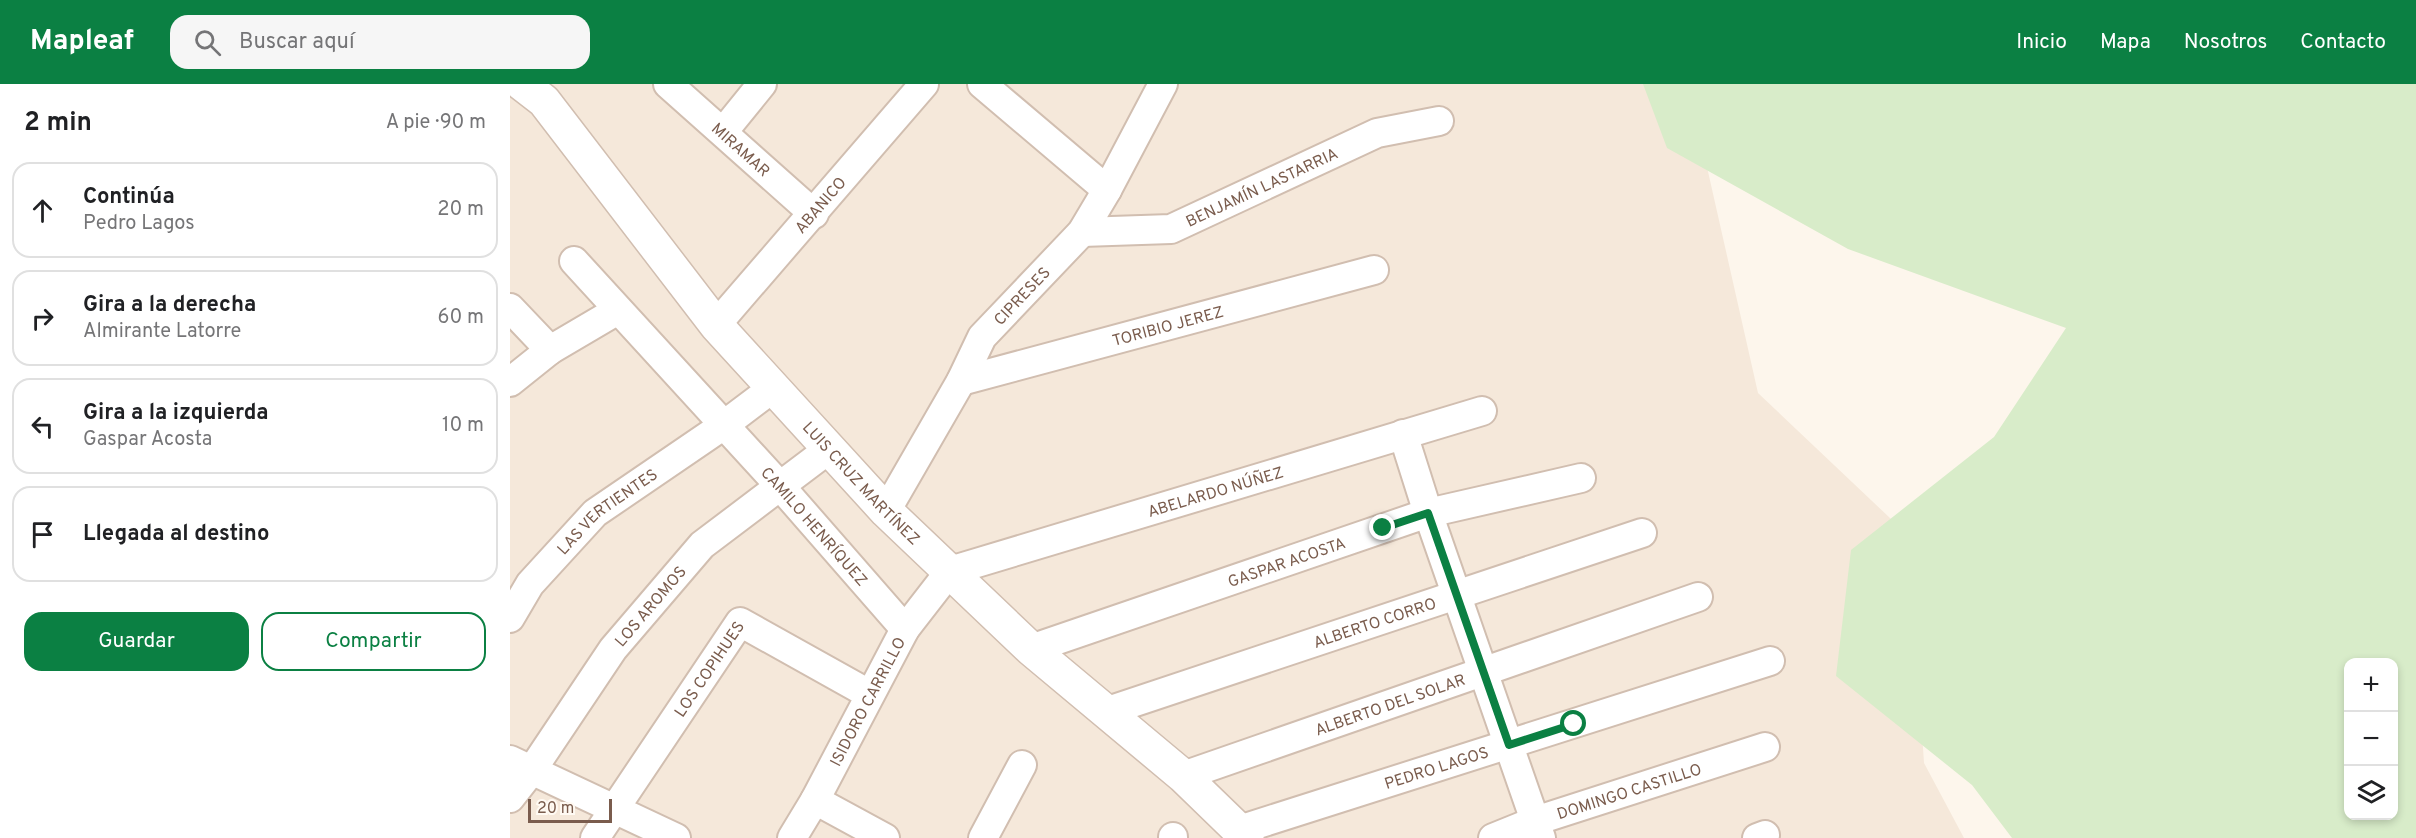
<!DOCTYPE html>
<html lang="es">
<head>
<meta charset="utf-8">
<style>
	body { margin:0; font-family:Overpass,sans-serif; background:#f6f6f6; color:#202124 }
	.controls { position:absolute; right:18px; bottom:18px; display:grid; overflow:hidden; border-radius:12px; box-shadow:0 3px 9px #0003 }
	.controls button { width:54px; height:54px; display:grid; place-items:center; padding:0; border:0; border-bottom:2px solid #e0e0e0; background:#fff; color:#202124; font:30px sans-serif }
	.scale { position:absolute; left:18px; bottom:15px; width:84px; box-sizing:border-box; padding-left:6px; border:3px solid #7a5c4d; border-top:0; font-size:16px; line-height:21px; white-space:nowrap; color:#7a5c4d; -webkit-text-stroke:4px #fffaf3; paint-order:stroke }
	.stop { position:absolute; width:18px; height:18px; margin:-14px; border:4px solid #0b8043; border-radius:50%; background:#fff }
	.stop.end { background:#0b8043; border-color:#fff; box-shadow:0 2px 6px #0008 }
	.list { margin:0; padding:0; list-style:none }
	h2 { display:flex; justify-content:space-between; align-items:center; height:78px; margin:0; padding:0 24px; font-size:26px }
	h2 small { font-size:20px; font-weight:400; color:#757577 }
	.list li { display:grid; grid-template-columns:39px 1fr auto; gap:18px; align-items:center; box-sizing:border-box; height:96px; margin:0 12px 12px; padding:0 12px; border:2px solid #e0e0e0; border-radius:18px }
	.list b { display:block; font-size:22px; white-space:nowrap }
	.list p { margin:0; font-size:20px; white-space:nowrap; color:#757577 }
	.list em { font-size:20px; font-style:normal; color:#757577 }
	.actions { display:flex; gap:12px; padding:18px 24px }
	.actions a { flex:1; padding:14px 0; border:2px solid #0b8043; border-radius:18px; text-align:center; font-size:21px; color:#0b8043 }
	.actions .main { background:#0b8043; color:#fff }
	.icon { flex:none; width:33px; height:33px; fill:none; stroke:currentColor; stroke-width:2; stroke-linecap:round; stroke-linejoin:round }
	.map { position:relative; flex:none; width:1906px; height:754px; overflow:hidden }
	header { display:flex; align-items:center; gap:36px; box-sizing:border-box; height:84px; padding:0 30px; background:#0b8043; color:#fff }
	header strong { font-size:28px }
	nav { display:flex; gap:33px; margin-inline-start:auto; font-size:21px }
	.search { width:420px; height:54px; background:#f6f6f6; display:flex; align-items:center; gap:15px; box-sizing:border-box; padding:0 21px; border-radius:18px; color:#757577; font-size:22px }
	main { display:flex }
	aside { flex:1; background:#fff }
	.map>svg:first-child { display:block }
	.residential { fill:#f5e8da }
	.green { fill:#d8ecc9; fill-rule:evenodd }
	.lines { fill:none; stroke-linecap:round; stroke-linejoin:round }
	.minor-casing { stroke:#d1beb0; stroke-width:32 }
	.tertiary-casing { stroke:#d1beb0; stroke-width:36 }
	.minor { stroke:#fff; stroke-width:28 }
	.tertiary { stroke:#fff; stroke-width:33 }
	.route { stroke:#0b8043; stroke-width:8 }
	.labels { text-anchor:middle; stroke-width:6; stroke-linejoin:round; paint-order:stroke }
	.street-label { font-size:16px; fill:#7a5c4d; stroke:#fffaf3 }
</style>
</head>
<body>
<header>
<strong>Mapleaf</strong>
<div class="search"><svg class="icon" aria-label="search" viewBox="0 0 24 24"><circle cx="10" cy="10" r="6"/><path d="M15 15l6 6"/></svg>Buscar aquí</div>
<nav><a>Inicio</a><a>Mapa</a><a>Nosotros</a><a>Contacto</a></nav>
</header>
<main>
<aside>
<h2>2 min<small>A pie · 90 m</small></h2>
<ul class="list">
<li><svg class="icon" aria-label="ahead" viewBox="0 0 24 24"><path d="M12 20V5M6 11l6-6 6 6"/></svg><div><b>Continúa</b><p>Pedro Lagos</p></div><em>20 m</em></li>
<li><svg class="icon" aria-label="right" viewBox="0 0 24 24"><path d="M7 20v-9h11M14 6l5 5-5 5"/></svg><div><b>Gira a la derecha</b><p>Almirante Latorre</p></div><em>60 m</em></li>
<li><svg class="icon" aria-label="left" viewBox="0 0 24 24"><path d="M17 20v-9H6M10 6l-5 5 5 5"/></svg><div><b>Gira a la izquierda</b><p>Gaspar Acosta</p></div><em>10 m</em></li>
<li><svg class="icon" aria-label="arrive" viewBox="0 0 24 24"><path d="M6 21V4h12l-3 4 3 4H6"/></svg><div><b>Llegada al destino</b></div></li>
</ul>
<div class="actions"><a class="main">Guardar</a><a>Compartir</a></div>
</aside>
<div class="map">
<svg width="1906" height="754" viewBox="0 0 1906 754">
	<rect width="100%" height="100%" fill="#fdf6ec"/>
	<path class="residential" d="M 0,0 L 1174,0 L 1185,30 L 1248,309 L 1399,452 L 1414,679 L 1454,754 L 0,754 Z"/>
	<path class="green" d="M 1133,0 L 1906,0 L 1906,754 L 1502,754 L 1462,701 L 1326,592 L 1341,466 L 1484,353 L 1556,244 L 1338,165 L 1157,64 ZM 1838,578 L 1884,578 L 1884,732 L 1838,732 Z"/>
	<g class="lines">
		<g class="minor-casing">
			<g id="minor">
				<path id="s1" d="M 158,0 L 304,130"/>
				<path d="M 472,0 L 597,106"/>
				<path d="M 213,48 L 252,0"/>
				<path id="s2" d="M 572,148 L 661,145 L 867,49 L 929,37"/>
				<path id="s3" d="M 64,177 L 271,403 L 395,545"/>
				<path d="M 0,224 L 40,266"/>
				<path id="s4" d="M 206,241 L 414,0"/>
				<path id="s5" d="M 451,297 L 864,186"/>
				<path d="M 0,298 L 40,266 L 108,226"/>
				<path d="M 893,350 L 918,429 L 1031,754"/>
				<path id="s6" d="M 376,427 L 451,297 L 472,253 L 572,148 L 597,106 L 653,0"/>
				<path id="s7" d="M 0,534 L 20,500 L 85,429 L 214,341 L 263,304"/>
				<path id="s8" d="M 521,565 L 918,429 L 1071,394"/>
				<path id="s9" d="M 595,628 L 1132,449"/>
				<path d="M 0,676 L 166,754"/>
				<path id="s10" d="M 673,692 L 1188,513"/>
				<path id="s11" d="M 0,714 L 22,686 L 103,565 L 192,461 L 319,365"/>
				<path d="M 305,716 L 375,754"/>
				<path id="s12" d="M 729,746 L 1260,577"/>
				<path id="s13" d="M 85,754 L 230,538 L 359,610"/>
				<path id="s14" d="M 282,754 L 305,716 L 395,545 L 440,487 L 972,327"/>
				<path d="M 473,754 L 512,681"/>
				<path d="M 663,754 L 663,753"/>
				<path id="s15" d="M 983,754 L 1025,737 L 1255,663"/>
				<path d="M 1247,754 L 1255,751"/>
			</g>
		</g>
		<g class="tertiary-casing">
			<g id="tertiary">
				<path id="s16" d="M 12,0 L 34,17 L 206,241 L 376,427 L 521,565 L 673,692 L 737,754"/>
			</g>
		</g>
		<use href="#minor" class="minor"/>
		<use href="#tertiary" class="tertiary"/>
	</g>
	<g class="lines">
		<path class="route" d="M 873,444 L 918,429 L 999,661 L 1064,640"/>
	</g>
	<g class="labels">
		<g class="street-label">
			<text dy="6" stroke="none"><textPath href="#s1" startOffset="98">MIRAMAR</textPath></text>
			<text dy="6" stroke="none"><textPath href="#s2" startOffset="189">BENJAMÍN LASTARRIA</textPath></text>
			<text dy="6" stroke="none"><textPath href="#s4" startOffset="159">ABANICO</textPath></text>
			<text dy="6" stroke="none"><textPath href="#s6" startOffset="256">CIPRESES</textPath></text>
			<text dy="6" stroke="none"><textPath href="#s5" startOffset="214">TORIBIO JEREZ</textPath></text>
			<text dy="6" stroke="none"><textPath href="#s16" startOffset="525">LUIS CRUZ MARTÍNEZ</textPath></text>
			<text dy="6" stroke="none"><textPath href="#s14" startOffset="588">ABELARDO NÚÑEZ</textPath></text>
			<text dy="6" stroke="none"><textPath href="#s7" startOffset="146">LAS VERTIENTES</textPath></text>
			<text dy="6" stroke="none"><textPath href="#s3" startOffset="358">CAMILO HENRÍQUEZ</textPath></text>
			<text dy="6" stroke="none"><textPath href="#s8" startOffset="270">GASPAR ACOSTA</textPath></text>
			<text dy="6" stroke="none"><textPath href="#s11" startOffset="238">LOS AROMOS</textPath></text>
			<text dy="6" stroke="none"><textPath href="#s9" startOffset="284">ALBERTO CORRO</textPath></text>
			<text dy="6" stroke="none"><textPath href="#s13" startOffset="204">LOS COPIHUES</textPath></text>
			<text dy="6" stroke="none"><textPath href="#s14" startOffset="156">ISIDORO CARRILLO</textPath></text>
			<text dy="6" stroke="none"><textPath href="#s10" startOffset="219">ALBERTO DEL SOLAR</textPath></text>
			<text dy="6" stroke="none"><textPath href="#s12" startOffset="207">PEDRO LAGOS</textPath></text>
			<text dy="6" stroke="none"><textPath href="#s15" startOffset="144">DOMINGO CASTILLO</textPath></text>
		</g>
	</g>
</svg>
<div class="controls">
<button>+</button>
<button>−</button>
<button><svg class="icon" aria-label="layers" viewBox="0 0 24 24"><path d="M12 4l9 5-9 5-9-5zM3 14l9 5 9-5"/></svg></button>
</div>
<div class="scale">20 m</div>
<div class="stop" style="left:1064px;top:640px"></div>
<div class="stop end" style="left:873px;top:444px"></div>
</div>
</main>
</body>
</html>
